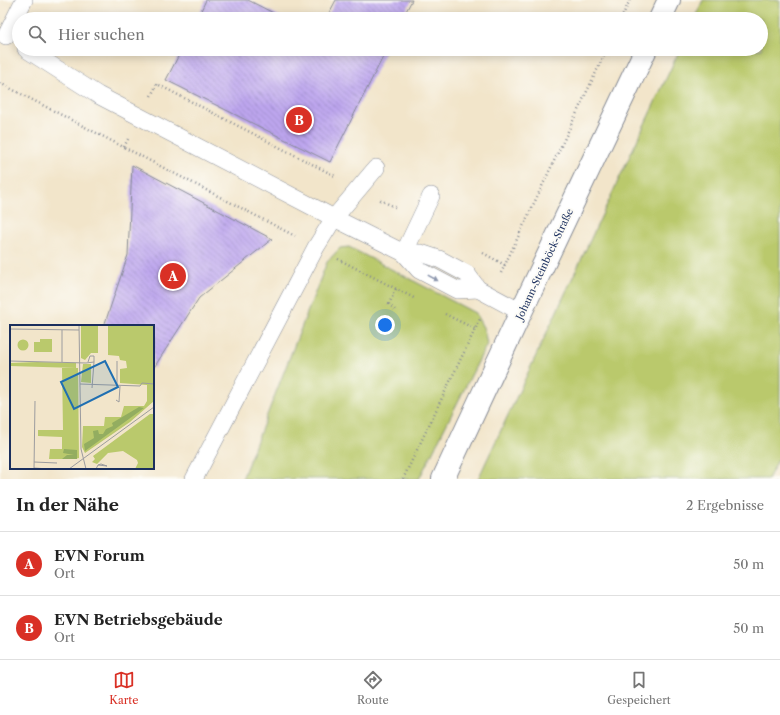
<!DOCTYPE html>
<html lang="de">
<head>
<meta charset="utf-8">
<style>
	body { margin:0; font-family:"Libre Caslon Text",serif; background:#f6f6f6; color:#222 }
	.you { position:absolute; left:385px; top:325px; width:14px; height:14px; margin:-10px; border:3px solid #fff; border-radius:50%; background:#1a73e8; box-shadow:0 0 0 6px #1a73e833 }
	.badge { display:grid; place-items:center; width:26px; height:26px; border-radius:50%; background:#d93025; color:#fff; font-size:13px; font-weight:700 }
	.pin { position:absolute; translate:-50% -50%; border:2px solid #fff; box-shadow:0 1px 4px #0006 }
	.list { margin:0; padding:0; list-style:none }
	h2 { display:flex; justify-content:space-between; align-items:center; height:52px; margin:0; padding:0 16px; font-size:17px }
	h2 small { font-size:13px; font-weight:400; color:#767676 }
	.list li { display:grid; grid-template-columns:26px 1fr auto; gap:12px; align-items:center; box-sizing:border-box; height:64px; padding:0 16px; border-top:1px solid #e0e0e0 }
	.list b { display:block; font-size:15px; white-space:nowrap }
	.list p { margin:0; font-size:13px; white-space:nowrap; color:#767676 }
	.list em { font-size:13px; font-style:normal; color:#767676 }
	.icon { flex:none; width:22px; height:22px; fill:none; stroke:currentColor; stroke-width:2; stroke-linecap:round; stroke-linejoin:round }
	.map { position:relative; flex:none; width:780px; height:479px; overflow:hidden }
	.search { position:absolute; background:#fff; box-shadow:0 2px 10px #0003; left:12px; right:12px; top:12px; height:44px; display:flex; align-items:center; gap:10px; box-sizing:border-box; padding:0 14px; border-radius:22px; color:#767676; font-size:15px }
	.sheet { height:180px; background:#fff }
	nav { display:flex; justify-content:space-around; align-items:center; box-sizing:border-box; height:56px; border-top:1px solid #e0e0e0; background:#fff; font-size:11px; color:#767676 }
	nav a { display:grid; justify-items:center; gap:2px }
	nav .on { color:#d93025 }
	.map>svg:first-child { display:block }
	.green { fill:#bac96c; stroke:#6a7c65 }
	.building { fill:url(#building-back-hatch) }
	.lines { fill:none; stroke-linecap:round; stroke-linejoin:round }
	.service-casing { stroke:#868a94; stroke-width:18 }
	.tertiary-casing { stroke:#868a94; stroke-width:24 }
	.path { stroke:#868a94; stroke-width:2.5; stroke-dasharray:1 3; stroke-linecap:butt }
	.service { stroke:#fff; stroke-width:17 }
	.tertiary { stroke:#fff; stroke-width:22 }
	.oneway { fill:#8d97ae }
	.labels { text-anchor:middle; stroke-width:4; stroke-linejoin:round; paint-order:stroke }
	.street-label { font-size:10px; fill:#1b2f5e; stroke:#fdfcf7 }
	.inset-road { fill:none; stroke:#9c9c9f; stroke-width:1 }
	.view { fill:#1f6fb2; fill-opacity:0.15; stroke:#1f6fb2; stroke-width:2 }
	.inset-edge { fill:none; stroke:#1b2f5e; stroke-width:2 }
</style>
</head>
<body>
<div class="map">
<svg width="780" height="479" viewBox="0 0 780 479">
	<defs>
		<pattern id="building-back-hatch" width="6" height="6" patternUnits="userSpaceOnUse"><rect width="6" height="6" fill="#bda6ee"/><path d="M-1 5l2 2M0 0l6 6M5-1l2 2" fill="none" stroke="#9988c4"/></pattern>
	</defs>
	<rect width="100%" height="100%" fill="#fdfcf7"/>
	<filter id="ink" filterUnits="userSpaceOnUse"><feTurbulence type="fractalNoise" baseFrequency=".025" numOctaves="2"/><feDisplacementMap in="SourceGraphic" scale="8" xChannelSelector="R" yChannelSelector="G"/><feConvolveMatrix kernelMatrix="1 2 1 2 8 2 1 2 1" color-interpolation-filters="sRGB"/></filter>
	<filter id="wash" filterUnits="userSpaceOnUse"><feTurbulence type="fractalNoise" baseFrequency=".012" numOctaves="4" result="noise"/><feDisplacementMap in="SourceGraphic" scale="16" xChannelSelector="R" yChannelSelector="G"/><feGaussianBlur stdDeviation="0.9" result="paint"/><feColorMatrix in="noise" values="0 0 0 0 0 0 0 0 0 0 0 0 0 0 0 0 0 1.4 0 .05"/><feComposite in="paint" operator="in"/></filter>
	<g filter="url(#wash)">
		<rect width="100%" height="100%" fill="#f2e5ca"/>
		<g class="green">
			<path d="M 703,0 L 780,0 L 780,456 L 768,479 L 478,479 L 680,49 L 761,49 L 761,19 L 694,19 Z"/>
			<path d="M 349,247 L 475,313 L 484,329 L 487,344 L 419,479 L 242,479 L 327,262 L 340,248 Z"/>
		</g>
		<g id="blocks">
			<g class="building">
				<path d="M 206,0 L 248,0 L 285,19 L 197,19 Z"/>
				<path d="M 336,0 L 412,0 L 402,19 L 326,19 Z"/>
				<path d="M 182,49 L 387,49 L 330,162 L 166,80 Z"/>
				<path d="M 132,165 L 272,239 L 199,298 L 153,369 L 153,326 L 104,326 L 128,255 Z"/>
			</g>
		</g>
	</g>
	<g filter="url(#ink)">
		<use href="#blocks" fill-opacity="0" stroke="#868a94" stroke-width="1"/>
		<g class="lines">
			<g class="service-casing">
				<g id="service">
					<path d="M 6,36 L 24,0"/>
					<path d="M 26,49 L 98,95 L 334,218 L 404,253 L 419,270 L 457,290 L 478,289"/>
					<path d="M 404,253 L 421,253 L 439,259 L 467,274 L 478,289 L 521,312"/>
					<path d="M 404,253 L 431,196"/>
					<path d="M 194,479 L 316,247 L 334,218 L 376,168"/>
				</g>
			</g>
			<g class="tertiary-casing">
				<g id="tertiary">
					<path d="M 660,19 L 669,0"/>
					<path d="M 443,479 L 521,312 L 646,49"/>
				</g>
			</g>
			<g class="path">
				<path d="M 621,19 L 630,0"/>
				<path d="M 0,83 L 295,236"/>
				<path d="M 151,96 L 157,84 L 337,177"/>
				<path d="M 124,147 L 128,139"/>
				<path d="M 380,200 L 397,208"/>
				<path d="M 483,253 L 505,265"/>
				<path d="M 338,259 L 414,298"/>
				<path d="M 501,273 L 607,49"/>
				<path d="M 396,289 L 389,304 L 397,312"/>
				<path d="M 445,314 L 475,329"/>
				<path d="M 403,479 L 481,317"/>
				<path d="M 778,479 L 780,476"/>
			</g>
			<use href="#service" class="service"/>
			<use href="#tertiary" class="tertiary"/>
		</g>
		<defs><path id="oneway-solid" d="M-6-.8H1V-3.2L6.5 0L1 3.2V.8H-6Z"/></defs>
		<use class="oneway" href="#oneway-solid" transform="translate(433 278) rotate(29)"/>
	</g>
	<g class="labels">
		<g class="street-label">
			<text transform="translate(544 264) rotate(-65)" y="4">Johann-Steinböck-Straße</text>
		</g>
	</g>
	<g transform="translate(10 325)">
		<rect width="144" height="144" fill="#f2e5ca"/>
		<path d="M 71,0 L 88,0 L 88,28 L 81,28 L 75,35 L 71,33 ZM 98,0 L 144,0 L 144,76 L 120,97 L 75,128 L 72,122 L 73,101 L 94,101 L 95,92 L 111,92 L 114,81 L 134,81 L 137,76 L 137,60 L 110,58 L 110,44 L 117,43 L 116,36 L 110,35 L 109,31 L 98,30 ZM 27,37 L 66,38 L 66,43 L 0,41 L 0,38 ZM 73,39 L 81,39 L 81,58 L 71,57 ZM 52,43 L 68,43 L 69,133 L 65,134 L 39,134 L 40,124 L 52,124 L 52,112 L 28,111 L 28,105 L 53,105 Z" fill="#bac96c"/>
		<path d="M 129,82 L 134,83 L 75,126 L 74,119 L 84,113 L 83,106 L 88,105 L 89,109 L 93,109 L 96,104 L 103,101 L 102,98 ZM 54,124 L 67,125 L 67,134 L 52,134 L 57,130 L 64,130 L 53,128 Z" fill="#93ad60"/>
		<path d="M 30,14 L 42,14 L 42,27 L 24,27 L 24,17 L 30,17 ZM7.5 20a5.5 5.5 0 1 1 11 0a5.5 5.5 0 1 1-11 0ZM 140,89 L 144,89 L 144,144 L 125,144 L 128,138 L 127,135 L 113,126 L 98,128 L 87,139 L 82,137 L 85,134 L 83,131 Z" fill="#bac96c"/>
		<path class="inset-road" d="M 69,0 L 71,124 L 76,144M 0,4 L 69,5M 0,36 L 76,38 L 84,37 L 84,31 L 80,31 L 78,37M 52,37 L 52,5M 70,59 L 130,61 L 132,58 L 144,59M 107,61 L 107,36M 82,63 L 84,37M 106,75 L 109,77 L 110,61M 24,137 L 47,138M 24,143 L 39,144M 24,144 L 25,76M 59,144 L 144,82M 86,144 L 88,140 L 91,139 L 97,141 L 88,140"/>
		<path class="view" d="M 95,36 L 108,62 L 64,84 L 51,57 Z"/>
		<rect width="144" height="144" class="inset-edge"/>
	</g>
</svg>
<div class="you"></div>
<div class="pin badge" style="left:173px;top:276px">A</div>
<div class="pin badge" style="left:299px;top:120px">B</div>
<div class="search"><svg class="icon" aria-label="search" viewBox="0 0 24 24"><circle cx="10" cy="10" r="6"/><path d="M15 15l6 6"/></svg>Hier suchen</div>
</div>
<section class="sheet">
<h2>In der Nähe<small>2 Ergebnisse</small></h2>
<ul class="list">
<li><span class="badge">A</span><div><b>EVN Forum</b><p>Ort</p></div><em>50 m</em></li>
<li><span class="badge">B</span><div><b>EVN Betriebsgebäude</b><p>Ort</p></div><em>50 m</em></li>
</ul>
</section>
<nav>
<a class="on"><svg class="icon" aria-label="map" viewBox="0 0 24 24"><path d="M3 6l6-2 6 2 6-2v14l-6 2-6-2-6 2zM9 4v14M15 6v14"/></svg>Karte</a>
<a><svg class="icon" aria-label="directions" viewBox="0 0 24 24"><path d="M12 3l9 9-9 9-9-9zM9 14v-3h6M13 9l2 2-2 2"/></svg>Route</a>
<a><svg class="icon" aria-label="saved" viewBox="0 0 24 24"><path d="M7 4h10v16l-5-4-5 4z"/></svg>Gespeichert</a>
</nav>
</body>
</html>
